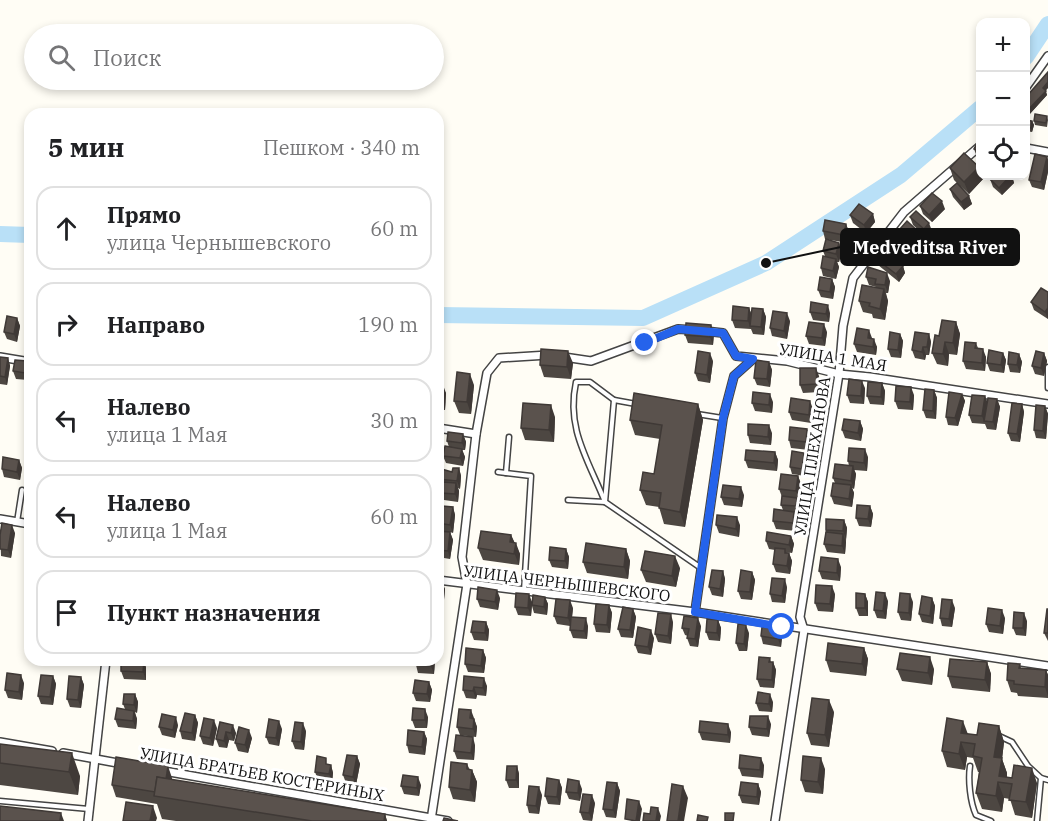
<!DOCTYPE html>
<html lang="ru">
<head>
<meta charset="utf-8">
<style>
	body { margin:0; font-family:"IBM Plex Serif",serif; background:#f2f2f2; color:#202124 }
	.controls { position:absolute; right:18px; top:18px; display:grid; overflow:hidden; border-radius:12px; box-shadow:0 3px 9px #0003 }
	.controls button { width:54px; height:54px; display:grid; place-items:center; padding:0; border:0; border-bottom:2px solid #e0e0e0; background:#fff; color:#202124; font:30px sans-serif }
	.stop { position:absolute; width:18px; height:18px; margin:-14px; border:4px solid #2563eb; border-radius:50%; background:#fff }
	.stop.end { background:#2563eb; border-color:#fff; box-shadow:0 2px 6px #0008 }
	.list { margin:0; padding:0; list-style:none }
	h2 { display:flex; justify-content:space-between; align-items:center; height:78px; margin:0; padding:0 24px; font-size:26px }
	h2 small { font-size:20px; font-weight:400; color:#757577 }
	.list li { display:grid; grid-template-columns:39px 1fr auto; gap:18px; align-items:center; box-sizing:border-box; height:84px; margin:0 12px 12px; padding:0 12px; border:2px solid #e0e0e0; border-radius:18px }
	.list b { display:block; font-size:22px; white-space:nowrap }
	.list p { margin:0; font-size:20px; white-space:nowrap; color:#757577 }
	.list em { font-size:20px; font-style:normal; color:#757577 }
	.icon { flex:none; width:33px; height:33px; fill:none; stroke:currentColor; stroke-width:2; stroke-linecap:round; stroke-linejoin:round }
	.map { position:relative; flex:none; width:1048px; height:821px; overflow:hidden }
	.search { position:absolute; background:#fff; box-shadow:0 3px 9px #0003; left:24px; top:24px; width:420px; height:66px; display:flex; align-items:center; gap:15px; box-sizing:border-box; padding:0 21px; border-radius:33px; color:#757577; font-size:22px }
	.panel { position:absolute; background:#fff; box-shadow:0 3px 9px #0003; left:24px; top:108px; width:420px; height:558px; border-radius:18px }
	.map>svg:first-child { display:block }
	.lines { fill:none; stroke-linecap:round; stroke-linejoin:round }
	.river { stroke:#b9e0f7; stroke-width:16 }
	.service-casing { stroke:#444; stroke-width:7 }
	.minor-casing { stroke:#444; stroke-width:10 }
	.service { stroke:#fff; stroke-width:4 }
	.minor { stroke:#fff; stroke-width:7 }
	.wall { fill:#4d4742 }
	.shaded-wall { fill:#3f3936 }
	.building { fill:#5a524d; stroke:#3f3936; stroke-width:1.5 }
	.route { stroke:#2563eb; stroke-width:8 }
	.labels { text-anchor:middle; stroke-width:6; stroke-linejoin:round; paint-order:stroke }
	.street-label { font-size:16px; fill:#111; stroke:#fff }
	.leader { fill:none; stroke:#111; stroke-width:2 }
	.callout-dot { fill:#111; stroke:#fff; stroke-width:2 }
	.callout { fill:#111; stroke:#111; stroke-width:2 }
	.callout-label { font-size:18px; text-anchor:middle; font-weight:bold; fill:#fff }
</style>
</head>
<body>
<div class="map">
<svg width="1048" height="821" viewBox="0 0 1048 821">
	<rect width="100%" height="100%" fill="#fffdf5"/>
	<g class="lines">
		<g class="river">
			<path d="M 1026,57 L 1048,24"/>
			<path d="M 0,234 L 30,235"/>
			<path d="M 438,315 L 643,318 L 766,263 L 901,175 L 980,108"/>
		</g>
		<g class="service-casing">
			<g id="service">
				<path d="M 1048,367 L 1048,388"/>
				<path d="M 614,400 L 605,502 L 701,568"/>
				<path d="M 697,414 L 722,418"/>
				<path d="M 498,472 L 531,476 L 524,591"/>
				<path d="M 506,473 L 509,437"/>
				<path d="M 568,500 L 605,502 C 588,459 566,429 576,382 L 590,382 L 614,400 L 636,404"/>
				<path d="M 17,522 L 22,490"/>
				<path d="M 999,736 L 1012,742 L 1028,766 L 1041,778"/>
				<path d="M 970,766 C 968,780 970,802 976,815 L 991,821"/>
				<path d="M 0,801 L 89,809"/>
				<path d="M 1037,821 L 1041,778 L 1048,780"/>
			</g>
		</g>
		<g class="minor-casing">
			<g id="minor">
				<path d="M 1026,87 L 1048,56"/>
				<path d="M 1026,148 L 1048,152"/>
				<path d="M 705,331 L 723,333 L 736,356 L 787,361 L 839,374 L 870,377 L 1048,404"/>
				<path d="M 0,357 L 30,362"/>
				<path d="M 564,357 L 591,361 L 678,329 L 694,330"/>
				<path d="M 438,428 L 476,434 L 487,373 L 499,358 L 548,355"/>
				<path d="M 0,519 L 30,524"/>
				<path d="M 438,580 L 695,612 L 1048,666"/>
				<path d="M 695,612 L 723,418 L 734,376 L 753,359"/>
				<path d="M 0,742 L 52,751"/>
				<path d="M 63,753 L 123,764"/>
				<path d="M 164,771 L 448,821"/>
				<path d="M 431,820 L 467,584 L 462,557 L 476,434"/>
				<path d="M 88,821 L 106,660"/>
				<path d="M 775,821 L 804,630 L 800,617 L 839,374 L 843,326 L 853,278 L 904,212 L 980,146"/>
			</g>
		</g>
		<use href="#service" class="service"/>
		<use href="#minor" class="minor"/>
	</g>
	<g class="wall">
		<path d="M 1048,88 L 1045,91 L 1047,95 L 1028,116 L 1027,120 L 1032,121 L 1034,125 L 1032,132 L 1026,131 L 1026,97 Z"/>
		<path d="M 1047,116 L 1048,120 L 1047,127 L 1035,125 L 1034,121 Z"/>
		<path d="M 981,139 L 981,159 L 977,157 L 974,149 Z"/>
		<path d="M 1047,157 L 1048,160 L 1048,172 L 1044,190 L 1032,187 L 1029,180 Z"/>
		<path d="M 979,167 L 981,176 L 983,179 L 969,194 L 957,183 L 969,196 L 972,204 L 964,210 L 953,197 L 950,189 L 957,183 L 954,180 L 950,168 Z"/>
		<path d="M 994,176 L 1012,176 L 1014,183 L 1002,195 L 993,187 L 990,179 Z"/>
		<path d="M 920,206 L 945,209 L 932,222 L 923,214 Z"/>
		<path d="M 873,214 L 875,222 L 866,233 L 853,223 L 850,215 Z"/>
		<path d="M 910,217 L 932,231 L 926,237 L 913,225 Z"/>
		<path d="M 846,224 L 849,232 L 847,243 L 825,239 L 823,231 Z"/>
		<path d="M 900,229 L 923,236 L 926,244 L 919,251 L 913,246 L 916,253 L 907,263 L 891,248 L 888,241 L 903,236 Z"/>
		<path d="M 933,242 L 954,249 L 957,257 L 948,265 L 936,250 Z"/>
		<path d="M 839,243 L 842,250 L 839,262 L 837,262 L 839,267 L 836,279 L 823,276 L 821,268 L 825,256 L 823,251 Z"/>
		<path d="M 875,258 L 903,266 L 905,273 L 899,282 L 878,265 Z"/>
		<path d="M 866,277 L 890,281 L 888,293 L 886,293 L 888,301 L 885,320 L 873,318 L 872,314 L 863,312 L 859,301 L 877,288 L 876,287 L 869,285 Z"/>
		<path d="M 832,279 L 835,287 L 833,299 L 821,297 L 818,290 Z"/>
		<path d="M 1048,292 L 1048,319 L 1034,310 L 1031,302 Z"/>
		<path d="M 749,308 L 751,313 L 763,309 L 766,317 L 764,335 L 753,334 L 751,329 L 735,328 L 732,320 Z"/>
		<path d="M 810,312 L 830,313 L 829,322 L 813,320 Z"/>
		<path d="M 17,318 L 20,326 L 17,342 L 7,339 L 4,332 Z"/>
		<path d="M 790,321 L 787,339 L 772,336 L 770,328 Z"/>
		<path d="M 956,322 L 960,334 L 957,355 L 949,354 L 948,366 L 937,364 L 932,353 L 939,336 Z"/>
		<path d="M 711,325 L 714,333 L 713,345 L 688,343 L 685,335 Z"/>
		<path d="M 827,332 L 825,346 L 809,344 L 806,336 Z"/>
		<path d="M 900,334 L 903,341 L 901,358 L 891,357 L 888,349 Z"/>
		<path d="M 929,334 L 931,342 L 929,355 L 926,355 L 925,360 L 915,358 L 912,350 Z"/>
		<path d="M 872,339 L 877,347 L 876,355 L 857,352 L 854,344 Z"/>
		<path d="M 976,343 L 978,348 L 986,357 L 985,371 L 966,369 L 963,361 Z"/>
		<path d="M 1003,353 L 1006,360 L 1004,373 L 990,371 L 987,363 Z"/>
		<path d="M 1044,353 L 1047,361 L 1044,376 L 1035,374 L 1032,366 Z"/>
		<path d="M 1019,354 L 1022,362 L 1020,373 L 1010,372 L 1008,364 Z"/>
		<path d="M 0,357 L 8,358 L 10,366 L 7,385 L 0,384 Z"/>
		<path d="M 713,361 L 710,383 L 698,381 L 695,373 Z"/>
		<path d="M 769,362 L 772,370 L 770,387 L 757,385 L 754,378 Z"/>
		<path d="M 573,363 L 571,379 L 544,377 L 540,365 Z"/>
		<path d="M 30,369 L 28,380 L 16,379 L 13,371 Z"/>
		<path d="M 819,376 L 820,392 L 803,393 L 800,385 Z"/>
		<path d="M 882,383 L 885,391 L 884,405 L 870,404 L 867,396 Z"/>
		<path d="M 438,385 L 446,393 L 445,410 L 438,410 Z"/>
		<path d="M 474,385 L 471,414 L 459,413 L 454,401 Z"/>
		<path d="M 865,388 L 864,404 L 850,403 L 847,395 Z"/>
		<path d="M 934,390 L 937,398 L 936,419 L 926,418 L 923,410 Z"/>
		<path d="M 962,394 L 965,401 L 958,426 L 948,425 L 946,417 Z"/>
		<path d="M 914,395 L 913,410 L 898,409 L 895,401 Z"/>
		<path d="M 985,396 L 987,402 L 997,399 L 1000,407 L 996,430 L 987,429 L 985,424 L 972,423 L 969,415 Z"/>
		<path d="M 773,402 L 772,413 L 755,411 L 752,403 Z"/>
		<path d="M 698,404 L 703,420 L 685,527 L 664,524 L 659,507 L 646,505 L 640,490 L 654,474 L 660,439 L 635,435 L 630,420 Z"/>
		<path d="M 1022,404 L 1024,412 L 1020,442 L 1011,441 L 1008,433 Z"/>
		<path d="M 1045,406 L 1048,414 L 1046,439 L 1036,438 L 1034,430 Z"/>
		<path d="M 813,409 L 811,423 L 792,420 L 789,412 Z"/>
		<path d="M 555,417 L 554,442 L 525,440 L 521,428 Z"/>
		<path d="M 860,421 L 863,429 L 861,441 L 845,438 L 842,430 Z"/>
		<path d="M 772,433 L 771,445 L 750,443 L 748,435 Z"/>
		<path d="M 463,434 L 466,442 L 465,450 L 462,450 L 465,457 L 463,466 L 446,463 L 443,456 L 449,447 L 447,441 Z"/>
		<path d="M 810,437 L 809,450 L 791,448 L 789,440 Z"/>
		<path d="M 775,452 L 778,460 L 777,471 L 748,468 L 745,460 Z"/>
		<path d="M 804,453 L 807,461 L 805,476 L 792,474 L 790,467 Z"/>
		<path d="M 868,457 L 867,471 L 854,470 L 856,474 L 854,489 L 852,488 L 854,493 L 852,507 L 834,504 L 831,496 L 835,483 L 833,478 L 849,466 L 848,461 Z"/>
		<path d="M 19,460 L 22,468 L 20,480 L 4,477 L 2,469 Z"/>
		<path d="M 459,468 L 461,476 L 460,489 L 458,488 L 459,491 L 458,502 L 444,500 L 441,493 L 442,487 L 439,486 L 438,479 Z"/>
		<path d="M 798,476 L 801,484 L 799,499 L 787,497 L 800,506 L 799,514 L 795,514 L 797,520 L 796,531 L 776,529 L 773,521 L 783,510 L 781,505 L 782,497 L 779,489 Z"/>
		<path d="M 744,495 L 742,507 L 724,505 L 721,497 Z"/>
		<path d="M 870,506 L 873,514 L 871,527 L 859,526 L 856,518 Z"/>
		<path d="M 453,507 L 455,515 L 453,533 L 450,532 L 453,540 L 450,559 L 438,557 L 438,512 L 441,513 Z"/>
		<path d="M 844,520 L 847,528 L 845,554 L 827,552 L 824,544 L 826,530 Z"/>
		<path d="M 716,525 L 740,525 L 739,537 L 719,533 Z"/>
		<path d="M 0,529 L 1,531 L 15,533 L 11,558 L 1,556 Z"/>
		<path d="M 511,535 L 520,554 L 519,565 L 483,560 L 478,548 Z"/>
		<path d="M 791,536 L 794,544 L 792,553 L 786,552 L 789,553 L 792,561 L 790,574 L 776,572 L 773,564 L 775,550 L 769,549 L 766,541 Z"/>
		<path d="M 566,549 L 569,557 L 568,569 L 552,567 L 549,560 Z"/>
		<path d="M 626,549 L 630,561 L 628,579 L 587,573 L 583,562 Z"/>
		<path d="M 841,567 L 840,581 L 822,579 L 819,571 Z"/>
		<path d="M 680,568 L 676,587 L 646,582 L 641,570 Z"/>
		<path d="M 723,571 L 725,579 L 723,597 L 712,595 L 709,587 Z"/>
		<path d="M 752,572 L 755,580 L 752,600 L 741,599 L 738,591 Z"/>
		<path d="M 438,580 L 445,589 L 443,610 L 438,610 Z"/>
		<path d="M 787,587 L 785,603 L 772,602 L 770,594 Z"/>
		<path d="M 835,594 L 833,612 L 818,611 L 815,603 Z"/>
		<path d="M 865,594 L 868,602 L 868,616 L 859,616 L 856,608 Z"/>
		<path d="M 545,597 L 548,604 L 547,615 L 534,613 L 532,606 L 531,616 L 518,615 L 515,607 Z"/>
		<path d="M 500,598 L 498,610 L 480,607 L 477,599 Z"/>
		<path d="M 932,598 L 935,606 L 933,624 L 922,622 L 919,614 Z"/>
		<path d="M 888,601 L 886,619 L 877,618 L 874,610 Z"/>
		<path d="M 913,602 L 911,621 L 901,620 L 898,612 Z"/>
		<path d="M 609,605 L 612,613 L 610,633 L 596,632 L 594,624 Z"/>
		<path d="M 573,608 L 572,617 L 588,626 L 587,639 L 573,638 L 570,630 L 570,626 L 557,624 L 554,616 Z"/>
		<path d="M 955,608 L 952,627 L 942,626 L 940,618 Z"/>
		<path d="M 633,609 L 636,617 L 633,638 L 621,637 L 618,629 Z"/>
		<path d="M 1048,609 L 1048,641 L 1044,633 Z"/>
		<path d="M 1005,618 L 1003,634 L 989,632 L 986,624 Z"/>
		<path d="M 718,620 L 721,628 L 720,641 L 709,640 L 706,632 Z"/>
		<path d="M 1027,621 L 1026,636 L 1016,635 L 1013,628 Z"/>
		<path d="M 486,622 L 489,630 L 488,641 L 474,640 L 471,632 Z"/>
		<path d="M 673,622 L 671,644 L 658,642 L 655,634 Z"/>
		<path d="M 701,626 L 698,647 L 690,646 L 687,638 L 688,636 L 685,635 L 682,628 Z"/>
		<path d="M 780,629 L 782,637 L 781,647 L 763,644 L 761,636 Z"/>
		<path d="M 749,633 L 747,651 L 739,651 L 736,643 Z"/>
		<path d="M 654,638 L 651,655 L 638,653 L 635,645 Z"/>
		<path d="M 864,648 L 868,659 L 866,676 L 830,672 L 826,660 Z"/>
		<path d="M 483,650 L 486,658 L 484,673 L 468,672 L 465,664 Z"/>
		<path d="M 770,658 L 771,662 L 773,662 L 776,670 L 774,688 L 760,687 L 757,679 Z"/>
		<path d="M 435,660 L 434,674 L 418,673 L 416,665 Z"/>
		<path d="M 987,662 L 991,674 L 990,692 L 952,688 L 948,676 Z"/>
		<path d="M 1020,664 L 1021,668 L 1046,670 L 1048,675 L 1048,698 L 1018,696 L 1017,693 L 1011,692 L 1007,680 Z"/>
		<path d="M 146,667 L 146,680 L 124,679 L 121,671 Z"/>
		<path d="M 897,669 L 934,669 L 932,685 L 902,681 Z"/>
		<path d="M 53,676 L 56,684 L 53,705 L 41,704 L 38,696 Z"/>
		<path d="M 464,676 L 487,686 L 486,696 L 477,695 L 476,699 L 466,698 L 463,690 Z"/>
		<path d="M 81,677 L 84,685 L 81,708 L 70,707 L 67,699 Z"/>
		<path d="M 429,682 L 432,690 L 430,702 L 416,701 L 413,693 Z"/>
		<path d="M 24,683 L 22,700 L 8,698 L 5,690 Z"/>
		<path d="M 135,694 L 138,702 L 137,713 L 135,712 L 137,719 L 136,729 L 118,727 L 115,719 L 125,709 L 123,704 Z"/>
		<path d="M 773,702 L 772,712 L 759,711 L 756,703 Z"/>
		<path d="M 834,712 L 829,747 L 811,745 L 807,733 Z"/>
		<path d="M 195,715 L 198,723 L 195,741 L 182,739 L 180,731 Z"/>
		<path d="M 428,717 L 427,728 L 415,728 L 412,720 Z"/>
		<path d="M 474,718 L 477,727 L 476,737 L 460,735 L 457,727 Z"/>
		<path d="M 220,722 L 236,733 L 234,741 L 229,740 L 227,748 L 219,747 L 216,739 Z"/>
		<path d="M 771,724 L 769,737 L 752,735 L 749,727 Z"/>
		<path d="M 178,725 L 175,738 L 162,735 L 159,727 Z"/>
		<path d="M 999,726 L 1004,742 L 1002,759 L 1007,773 L 1007,777 L 1037,783 L 1032,818 L 1015,815 L 1010,799 L 1004,798 L 1002,812 L 982,809 L 976,793 L 979,772 L 978,772 L 973,758 L 967,757 L 965,770 L 947,767 L 942,751 L 968,734 L 977,735 Z"/>
		<path d="M 217,728 L 213,746 L 203,744 L 200,736 Z"/>
		<path d="M 282,729 L 279,746 L 269,744 L 266,737 Z"/>
		<path d="M 306,731 L 304,750 L 295,749 L 292,741 Z"/>
		<path d="M 424,732 L 427,739 L 425,755 L 409,753 L 407,745 Z"/>
		<path d="M 699,732 L 731,732 L 730,743 L 702,740 Z"/>
		<path d="M 252,738 L 248,753 L 238,751 L 235,743 Z"/>
		<path d="M 0,744 L 80,776 L 78,795 L 0,785 Z"/>
		<path d="M 475,745 L 474,760 L 457,759 L 454,751 Z"/>
		<path d="M 357,756 L 360,764 L 356,785 L 346,783 L 343,775 Z"/>
		<path d="M 467,764 L 470,770 L 472,770 L 477,782 L 475,802 L 453,799 L 449,787 Z"/>
		<path d="M 331,765 L 333,773 L 332,782 L 318,780 L 315,772 Z"/>
		<path d="M 764,765 L 763,778 L 742,776 L 739,768 Z"/>
		<path d="M 517,766 L 519,774 L 519,788 L 509,788 L 506,780 Z"/>
		<path d="M 825,769 L 823,794 L 805,792 L 801,780 Z"/>
		<path d="M 172,778 L 172,780 L 385,814 L 387,821 L 176,821 L 162,819 L 157,804 L 116,797 L 112,785 Z"/>
		<path d="M 559,780 L 562,788 L 560,805 L 548,804 L 545,796 Z"/>
		<path d="M 617,783 L 620,791 L 616,818 L 606,817 L 603,809 Z"/>
		<path d="M 758,784 L 761,792 L 759,805 L 742,803 L 739,795 Z"/>
		<path d="M 421,785 L 419,796 L 404,794 L 401,786 Z"/>
		<path d="M 582,789 L 580,801 L 569,799 L 566,792 Z"/>
		<path d="M 542,795 L 539,814 L 529,813 L 527,805 Z"/>
		<path d="M 595,803 L 592,821 L 583,820 L 580,812 Z"/>
	</g>
	<g class="shaded-wall">
		<path d="M 1048,82 L 1048,88 L 1044,92 L 1043,88 Z"/>
		<path d="M 1046,91 L 1047,95 L 1028,116 L 1026,124 L 1026,112 Z"/>
		<path d="M 1032,121 L 1034,125 L 1032,132 L 1031,128 Z"/>
		<path d="M 1026,152 L 1029,160 L 1026,173 Z"/>
		<path d="M 1047,157 L 1048,160 L 1048,172 L 1044,190 L 1041,182 Z"/>
		<path d="M 979,167 L 981,176 L 982,176 L 983,179 L 969,194 L 964,182 Z"/>
		<path d="M 1010,176 L 1012,176 L 1014,183 L 1002,195 L 999,188 Z"/>
		<path d="M 969,196 L 972,204 L 964,210 L 961,202 Z"/>
		<path d="M 942,201 L 945,209 L 932,222 L 929,215 Z"/>
		<path d="M 873,214 L 875,222 L 866,233 L 864,225 Z"/>
		<path d="M 929,223 L 932,231 L 926,237 L 924,229 Z"/>
		<path d="M 846,224 L 849,232 L 847,243 L 844,235 Z"/>
		<path d="M 923,236 L 926,244 L 919,251 L 916,243 Z"/>
		<path d="M 839,243 L 842,250 L 839,262 L 836,254 Z"/>
		<path d="M 913,245 L 916,253 L 907,263 L 904,255 Z"/>
		<path d="M 954,249 L 957,257 L 948,265 L 945,257 Z"/>
		<path d="M 836,259 L 839,267 L 836,279 L 833,271 Z"/>
		<path d="M 903,266 L 905,273 L 899,282 L 896,274 Z"/>
		<path d="M 887,273 L 890,281 L 888,293 L 885,285 Z"/>
		<path d="M 832,279 L 835,287 L 833,299 L 830,292 Z"/>
		<path d="M 884,289 L 888,301 L 885,320 L 880,309 Z"/>
		<path d="M 828,305 L 830,313 L 829,322 L 826,314 Z"/>
		<path d="M 749,308 L 752,316 L 750,326 L 751,329 L 748,321 Z"/>
		<path d="M 1048,308 L 1048,319 L 1045,312 Z"/>
		<path d="M 763,309 L 766,317 L 764,335 L 761,327 Z"/>
		<path d="M 787,313 L 790,321 L 787,339 L 784,331 Z"/>
		<path d="M 17,318 L 20,326 L 17,342 L 14,334 Z"/>
		<path d="M 956,322 L 960,334 L 957,355 L 953,343 Z"/>
		<path d="M 824,324 L 827,332 L 825,346 L 822,338 Z"/>
		<path d="M 711,325 L 714,333 L 713,345 L 710,337 Z"/>
		<path d="M 869,330 L 872,338 L 870,346 L 868,338 Z"/>
		<path d="M 900,334 L 903,341 L 901,358 L 898,350 Z"/>
		<path d="M 929,334 L 931,342 L 929,355 L 927,347 Z"/>
		<path d="M 874,339 L 877,347 L 876,355 L 873,347 Z"/>
		<path d="M 945,342 L 949,354 L 948,366 L 943,354 Z"/>
		<path d="M 923,347 L 926,355 L 925,360 L 922,352 Z"/>
		<path d="M 983,349 L 986,357 L 985,371 L 982,363 Z"/>
		<path d="M 568,351 L 573,363 L 571,379 L 567,367 Z"/>
		<path d="M 710,353 L 713,361 L 710,383 L 707,375 Z"/>
		<path d="M 1003,353 L 1006,360 L 1004,373 L 1001,365 Z"/>
		<path d="M 1044,353 L 1047,361 L 1044,376 L 1041,368 Z"/>
		<path d="M 1019,354 L 1022,362 L 1020,373 L 1017,365 Z"/>
		<path d="M 8,358 L 10,366 L 7,385 L 5,377 Z"/>
		<path d="M 27,361 L 30,369 L 28,380 L 25,373 Z"/>
		<path d="M 769,362 L 772,370 L 770,387 L 767,379 Z"/>
		<path d="M 816,368 L 819,376 L 820,392 L 817,384 Z"/>
		<path d="M 470,374 L 474,385 L 471,414 L 467,402 Z"/>
		<path d="M 862,381 L 865,388 L 864,404 L 861,396 Z"/>
		<path d="M 882,383 L 885,391 L 884,405 L 881,397 Z"/>
		<path d="M 443,385 L 446,393 L 445,410 L 442,402 Z"/>
		<path d="M 911,387 L 914,395 L 913,410 L 910,402 Z"/>
		<path d="M 934,390 L 937,398 L 936,419 L 933,411 Z"/>
		<path d="M 770,394 L 773,402 L 772,413 L 769,405 Z"/>
		<path d="M 962,394 L 965,401 L 958,426 L 955,418 Z"/>
		<path d="M 985,396 L 988,404 L 984,421 L 985,424 L 982,416 Z"/>
		<path d="M 997,399 L 1000,407 L 996,430 L 993,422 Z"/>
		<path d="M 810,401 L 813,409 L 811,423 L 809,415 Z"/>
		<path d="M 698,404 L 703,420 L 685,527 L 680,512 Z"/>
		<path d="M 1022,404 L 1024,412 L 1020,442 L 1017,434 Z"/>
		<path d="M 551,405 L 555,417 L 554,442 L 549,430 Z"/>
		<path d="M 1045,406 L 1048,414 L 1046,439 L 1043,431 Z"/>
		<path d="M 860,421 L 863,429 L 861,441 L 858,433 Z"/>
		<path d="M 769,425 L 772,433 L 771,445 L 768,437 Z"/>
		<path d="M 807,429 L 810,437 L 809,450 L 806,442 Z"/>
		<path d="M 463,434 L 466,442 L 465,450 L 462,443 Z"/>
		<path d="M 462,449 L 465,457 L 463,466 L 460,458 Z"/>
		<path d="M 865,449 L 868,457 L 867,471 L 864,463 Z"/>
		<path d="M 775,452 L 778,460 L 777,471 L 774,463 Z"/>
		<path d="M 804,453 L 807,461 L 805,476 L 802,469 Z"/>
		<path d="M 19,460 L 22,468 L 20,480 L 17,472 Z"/>
		<path d="M 853,466 L 856,474 L 854,489 L 851,481 Z"/>
		<path d="M 459,468 L 461,476 L 460,489 L 457,481 Z"/>
		<path d="M 798,476 L 801,484 L 799,499 L 796,491 Z"/>
		<path d="M 456,483 L 459,491 L 458,502 L 455,494 Z"/>
		<path d="M 851,485 L 854,493 L 852,507 L 849,499 Z"/>
		<path d="M 741,487 L 744,495 L 742,507 L 739,499 Z"/>
		<path d="M 797,498 L 800,506 L 799,514 L 796,506 Z"/>
		<path d="M 870,506 L 873,514 L 871,527 L 868,519 Z"/>
		<path d="M 453,507 L 455,515 L 453,533 L 450,525 Z"/>
		<path d="M 794,512 L 797,520 L 796,531 L 793,523 Z"/>
		<path d="M 737,517 L 740,525 L 739,537 L 736,529 Z"/>
		<path d="M 844,520 L 847,528 L 846,539 L 843,531 Z"/>
		<path d="M 12,525 L 15,533 L 11,558 L 8,550 Z"/>
		<path d="M 450,532 L 453,540 L 450,559 L 448,551 Z"/>
		<path d="M 843,534 L 846,542 L 845,554 L 842,546 Z"/>
		<path d="M 511,535 L 516,546 L 516,543 L 520,554 L 519,565 L 510,542 Z"/>
		<path d="M 791,536 L 794,544 L 792,553 L 789,545 Z"/>
		<path d="M 566,549 L 569,557 L 568,569 L 565,561 Z"/>
		<path d="M 626,549 L 630,561 L 628,579 L 624,567 Z"/>
		<path d="M 789,553 L 792,561 L 790,574 L 787,566 Z"/>
		<path d="M 675,556 L 680,568 L 676,587 L 672,576 Z"/>
		<path d="M 838,559 L 841,567 L 840,581 L 837,573 Z"/>
		<path d="M 723,571 L 725,579 L 723,597 L 720,589 Z"/>
		<path d="M 752,572 L 755,580 L 752,600 L 750,592 Z"/>
		<path d="M 785,579 L 787,587 L 785,603 L 782,596 Z"/>
		<path d="M 442,581 L 445,589 L 443,610 L 440,602 Z"/>
		<path d="M 832,586 L 835,594 L 833,612 L 830,604 Z"/>
		<path d="M 497,590 L 500,598 L 498,610 L 495,602 Z"/>
		<path d="M 885,593 L 888,601 L 886,619 L 883,611 Z"/>
		<path d="M 529,594 L 532,602 L 531,616 L 528,608 Z"/>
		<path d="M 865,594 L 868,602 L 868,616 L 865,608 Z"/>
		<path d="M 910,594 L 913,602 L 911,621 L 909,613 Z"/>
		<path d="M 545,597 L 548,604 L 547,615 L 544,607 Z"/>
		<path d="M 932,598 L 935,606 L 933,624 L 930,616 Z"/>
		<path d="M 570,600 L 573,608 L 571,626 L 568,618 Z"/>
		<path d="M 952,600 L 955,608 L 952,627 L 949,619 Z"/>
		<path d="M 609,605 L 612,613 L 610,633 L 607,625 Z"/>
		<path d="M 633,609 L 636,617 L 633,638 L 630,630 Z"/>
		<path d="M 1002,610 L 1005,618 L 1003,634 L 1000,626 Z"/>
		<path d="M 1024,613 L 1027,621 L 1026,636 L 1023,628 Z"/>
		<path d="M 671,614 L 673,622 L 671,644 L 668,636 Z"/>
		<path d="M 586,618 L 588,626 L 587,639 L 584,631 Z"/>
		<path d="M 698,618 L 701,626 L 698,647 L 695,639 Z"/>
		<path d="M 718,620 L 721,628 L 720,641 L 717,633 Z"/>
		<path d="M 486,622 L 489,630 L 488,641 L 485,633 Z"/>
		<path d="M 746,625 L 749,633 L 747,651 L 744,644 Z"/>
		<path d="M 438,629 L 440,634 L 439,649 L 438,646 Z"/>
		<path d="M 780,629 L 782,637 L 781,647 L 778,639 Z"/>
		<path d="M 651,630 L 654,638 L 651,655 L 648,647 Z"/>
		<path d="M 864,648 L 868,659 L 866,676 L 862,664 Z"/>
		<path d="M 483,650 L 486,658 L 484,673 L 481,666 Z"/>
		<path d="M 930,657 L 934,669 L 932,685 L 928,673 Z"/>
		<path d="M 144,660 L 146,667 L 146,680 L 143,672 Z"/>
		<path d="M 432,660 L 435,660 L 434,674 L 431,666 Z"/>
		<path d="M 773,662 L 776,670 L 774,688 L 772,680 Z"/>
		<path d="M 987,662 L 991,674 L 990,692 L 985,680 Z"/>
		<path d="M 1046,670 L 1048,675 L 1048,696 L 1045,687 Z"/>
		<path d="M 21,675 L 24,683 L 22,700 L 19,692 Z"/>
		<path d="M 53,676 L 56,684 L 53,705 L 50,697 Z"/>
		<path d="M 81,677 L 84,685 L 81,708 L 78,700 Z"/>
		<path d="M 484,678 L 487,686 L 486,696 L 483,688 Z"/>
		<path d="M 429,682 L 432,690 L 430,702 L 427,694 Z"/>
		<path d="M 474,687 L 477,695 L 476,699 L 473,691 Z"/>
		<path d="M 135,694 L 138,702 L 137,713 L 134,705 Z"/>
		<path d="M 770,694 L 773,702 L 772,712 L 769,704 Z"/>
		<path d="M 829,700 L 834,712 L 829,747 L 825,735 Z"/>
		<path d="M 425,709 L 428,717 L 427,728 L 425,720 Z"/>
		<path d="M 471,710 L 474,718 L 473,726 L 470,718 Z"/>
		<path d="M 134,711 L 137,719 L 136,729 L 133,721 Z"/>
		<path d="M 195,715 L 198,723 L 195,741 L 192,733 Z"/>
		<path d="M 768,716 L 771,724 L 769,737 L 767,729 Z"/>
		<path d="M 176,717 L 178,725 L 175,738 L 173,730 Z"/>
		<path d="M 474,719 L 477,727 L 476,737 L 473,729 Z"/>
		<path d="M 214,720 L 217,728 L 213,746 L 210,738 Z"/>
		<path d="M 279,721 L 282,729 L 279,746 L 276,738 Z"/>
		<path d="M 963,721 L 969,737 L 961,733 Z"/>
		<path d="M 303,723 L 306,731 L 304,750 L 301,742 Z"/>
		<path d="M 728,724 L 731,732 L 730,743 L 728,735 Z"/>
		<path d="M 233,725 L 236,733 L 234,741 L 231,733 Z"/>
		<path d="M 999,726 L 1004,742 L 1002,759 L 1007,773 L 1006,783 L 1001,782 L 994,757 Z"/>
		<path d="M 249,730 L 252,738 L 248,753 L 245,745 Z"/>
		<path d="M 226,732 L 229,740 L 227,748 L 224,741 Z"/>
		<path d="M 424,732 L 427,739 L 425,755 L 422,747 Z"/>
		<path d="M 473,737 L 475,745 L 474,760 L 471,753 Z"/>
		<path d="M 961,742 L 967,757 L 965,770 L 959,754 Z"/>
		<path d="M 72,753 L 80,776 L 78,795 L 69,772 Z"/>
		<path d="M 357,756 L 360,764 L 356,785 L 353,777 Z"/>
		<path d="M 761,758 L 764,765 L 763,778 L 760,770 Z"/>
		<path d="M 821,758 L 825,769 L 823,794 L 818,782 Z"/>
		<path d="M 331,765 L 333,773 L 332,782 L 329,774 Z"/>
		<path d="M 168,766 L 172,778 L 169,798 L 164,789 Z"/>
		<path d="M 517,766 L 519,774 L 519,788 L 516,780 Z"/>
		<path d="M 1032,768 L 1037,783 L 1032,818 L 1026,802 Z"/>
		<path d="M 472,770 L 477,782 L 475,802 L 470,790 Z"/>
		<path d="M 418,777 L 421,785 L 419,796 L 417,788 Z"/>
		<path d="M 559,780 L 562,788 L 560,805 L 557,797 Z"/>
		<path d="M 579,781 L 582,789 L 580,801 L 578,793 Z"/>
		<path d="M 998,782 L 1004,798 L 1002,812 L 996,796 Z"/>
		<path d="M 617,783 L 620,791 L 616,818 L 613,810 Z"/>
		<path d="M 758,784 L 761,792 L 759,805 L 757,797 Z"/>
		<path d="M 683,786 L 688,798 L 684,821 L 678,821 Z"/>
		<path d="M 539,787 L 542,795 L 539,814 L 536,806 Z"/>
		<path d="M 592,795 L 595,803 L 592,821 L 589,813 Z"/>
		<path d="M 639,801 L 642,809 L 640,821 L 636,821 Z"/>
		<path d="M 153,806 L 157,818 L 156,821 L 150,821 Z"/>
		<path d="M 658,808 L 661,816 L 660,821 L 656,821 Z"/>
		<path d="M 61,813 L 64,821 L 60,821 Z"/>
		<path d="M 385,814 L 387,821 L 384,821 Z"/>
	</g>
	<g class="building">
		<path d="M 1048,72 L 1048,82 L 1043,88 L 1046,91 L 1026,112 L 1026,115 L 1026,97 Z"/>
		<path d="M 1035,114 L 1047,116 L 1046,123 L 1034,121 Z"/>
		<path d="M 1026,120 L 1032,121 L 1031,128 L 1026,127 Z"/>
		<path d="M 980,138 L 981,139 L 981,152 L 974,149 Z"/>
		<path d="M 964,153 L 979,167 L 964,182 L 950,168 Z"/>
		<path d="M 1035,154 L 1047,157 L 1041,182 L 1029,180 Z"/>
		<path d="M 994,176 L 1010,176 L 999,188 L 990,179 Z"/>
		<path d="M 957,183 L 969,196 L 961,202 L 950,189 Z"/>
		<path d="M 932,193 L 942,201 L 929,215 L 920,206 Z"/>
		<path d="M 859,204 L 873,214 L 864,225 L 850,215 Z"/>
		<path d="M 916,211 L 929,223 L 924,229 L 910,217 Z"/>
		<path d="M 825,220 L 846,224 L 844,235 L 823,231 Z"/>
		<path d="M 907,221 L 923,236 L 916,243 L 900,229 Z"/>
		<path d="M 826,239 L 839,243 L 836,254 L 823,251 Z"/>
		<path d="M 882,249 L 903,266 L 896,274 L 875,258 Z"/>
		<path d="M 823,256 L 836,259 L 833,271 L 821,268 Z"/>
		<path d="M 868,267 L 887,273 L 885,285 L 875,284 L 876,279 L 866,277 Z"/>
		<path d="M 820,277 L 832,279 L 830,292 L 818,290 Z"/>
		<path d="M 862,285 L 884,289 L 880,309 L 869,306 L 870,303 L 859,301 Z"/>
		<path d="M 1041,288 L 1048,292 L 1048,308 L 1045,312 L 1031,302 Z"/>
		<path d="M 811,302 L 828,305 L 826,314 L 810,312 Z"/>
		<path d="M 733,306 L 749,308 L 748,321 L 732,320 Z"/>
		<path d="M 752,308 L 763,309 L 761,327 L 750,326 Z"/>
		<path d="M 773,311 L 787,313 L 784,331 L 770,328 Z"/>
		<path d="M 7,316 L 17,318 L 14,334 L 4,332 Z"/>
		<path d="M 942,320 L 956,322 L 953,343 L 945,342 L 943,354 L 932,353 L 935,335 L 939,336 Z"/>
		<path d="M 809,322 L 824,324 L 822,338 L 806,336 Z"/>
		<path d="M 686,323 L 711,325 L 710,337 L 685,335 Z"/>
		<path d="M 857,328 L 869,330 L 868,338 L 874,339 L 873,347 L 854,344 Z"/>
		<path d="M 890,332 L 900,334 L 898,350 L 888,349 Z"/>
		<path d="M 915,332 L 929,334 L 927,347 L 923,347 L 922,352 L 912,350 Z"/>
		<path d="M 965,342 L 976,343 L 975,348 L 983,349 L 982,363 L 963,361 Z"/>
		<path d="M 541,349 L 568,351 L 567,367 L 540,365 Z"/>
		<path d="M 989,350 L 1003,353 L 1001,365 L 987,363 Z"/>
		<path d="M 698,351 L 710,353 L 707,375 L 695,373 Z"/>
		<path d="M 1036,351 L 1044,353 L 1041,368 L 1032,366 Z"/>
		<path d="M 1009,352 L 1019,354 L 1017,365 L 1008,364 Z"/>
		<path d="M 0,357 L 8,358 L 5,377 L 0,376 Z"/>
		<path d="M 15,360 L 27,361 L 25,373 L 13,371 Z"/>
		<path d="M 756,360 L 769,362 L 767,379 L 754,378 Z"/>
		<path d="M 800,368 L 816,368 L 817,384 L 800,385 Z"/>
		<path d="M 457,372 L 470,374 L 467,402 L 454,401 Z"/>
		<path d="M 849,379 L 862,381 L 861,396 L 847,395 Z"/>
		<path d="M 868,382 L 882,383 L 881,397 L 867,396 Z"/>
		<path d="M 438,385 L 443,385 L 442,402 L 438,402 Z"/>
		<path d="M 896,386 L 911,387 L 910,402 L 895,401 Z"/>
		<path d="M 925,389 L 934,390 L 933,411 L 923,410 Z"/>
		<path d="M 753,392 L 770,394 L 769,405 L 752,403 Z"/>
		<path d="M 949,392 L 962,394 L 955,418 L 946,417 Z"/>
		<path d="M 634,393 L 698,404 L 680,512 L 659,508 L 661,493 L 640,490 L 643,472 L 654,474 L 662,425 L 630,420 Z"/>
		<path d="M 972,395 L 985,396 L 982,416 L 969,415 Z"/>
		<path d="M 791,398 L 810,401 L 809,415 L 789,412 Z"/>
		<path d="M 988,398 L 997,399 L 993,422 L 984,421 Z"/>
		<path d="M 523,403 L 551,405 L 549,430 L 521,428 Z"/>
		<path d="M 1012,403 L 1022,404 L 1017,434 L 1008,433 Z"/>
		<path d="M 1036,405 L 1045,406 L 1043,431 L 1034,430 Z"/>
		<path d="M 844,419 L 860,421 L 858,433 L 842,430 Z"/>
		<path d="M 748,424 L 769,425 L 768,437 L 748,435 Z"/>
		<path d="M 790,427 L 807,429 L 806,442 L 789,440 Z"/>
		<path d="M 448,432 L 463,434 L 462,443 L 447,441 Z"/>
		<path d="M 445,446 L 462,449 L 460,458 L 443,456 Z"/>
		<path d="M 849,448 L 865,449 L 864,463 L 848,461 Z"/>
		<path d="M 746,450 L 775,452 L 774,463 L 745,460 Z"/>
		<path d="M 792,451 L 804,453 L 802,469 L 790,467 Z"/>
		<path d="M 30,456 L 30,473 L 28,472 Z"/>
		<path d="M 3,457 L 19,460 L 17,472 L 2,469 Z"/>
		<path d="M 835,464 L 853,466 L 851,481 L 833,478 Z"/>
		<path d="M 438,468 L 452,472 L 453,468 L 459,468 L 457,481 L 438,479 Z"/>
		<path d="M 781,474 L 798,476 L 796,491 L 779,489 Z"/>
		<path d="M 443,482 L 456,483 L 455,494 L 441,493 Z"/>
		<path d="M 833,483 L 851,485 L 849,499 L 831,496 Z"/>
		<path d="M 723,485 L 741,487 L 739,499 L 721,497 Z"/>
		<path d="M 782,496 L 797,498 L 796,506 L 781,505 Z"/>
		<path d="M 857,505 L 870,506 L 868,519 L 856,518 Z"/>
		<path d="M 442,506 L 453,507 L 450,525 L 438,523 L 438,512 L 441,513 Z"/>
		<path d="M 774,509 L 794,512 L 793,523 L 773,521 Z"/>
		<path d="M 717,515 L 737,517 L 736,529 L 716,525 Z"/>
		<path d="M 826,519 L 844,520 L 843,531 L 826,530 Z"/>
		<path d="M 2,523 L 12,525 L 8,550 L 0,549 L 0,535 Z"/>
		<path d="M 438,531 L 450,532 L 448,551 L 438,550 Z"/>
		<path d="M 481,531 L 511,535 L 510,542 L 516,543 L 514,554 L 478,548 Z"/>
		<path d="M 767,532 L 791,536 L 789,545 L 766,541 Z"/>
		<path d="M 826,532 L 843,534 L 842,546 L 824,544 Z"/>
		<path d="M 586,543 L 626,549 L 624,567 L 583,562 Z"/>
		<path d="M 550,547 L 566,549 L 565,561 L 549,560 Z"/>
		<path d="M 775,548 L 785,549 L 785,553 L 789,553 L 787,566 L 773,564 Z"/>
		<path d="M 645,551 L 675,556 L 672,576 L 641,570 Z"/>
		<path d="M 821,557 L 838,559 L 837,573 L 819,571 Z"/>
		<path d="M 712,570 L 723,571 L 720,589 L 709,587 Z"/>
		<path d="M 741,570 L 752,572 L 750,592 L 738,591 Z"/>
		<path d="M 772,578 L 785,579 L 782,596 L 770,594 Z"/>
		<path d="M 438,580 L 442,581 L 440,602 L 438,602 Z"/>
		<path d="M 816,585 L 832,586 L 830,604 L 815,603 Z"/>
		<path d="M 478,587 L 497,590 L 495,602 L 477,599 Z"/>
		<path d="M 876,592 L 885,593 L 883,611 L 874,610 Z"/>
		<path d="M 516,593 L 529,594 L 528,608 L 515,607 Z"/>
		<path d="M 856,593 L 865,594 L 865,608 L 856,608 Z"/>
		<path d="M 900,593 L 910,594 L 909,613 L 898,612 Z"/>
		<path d="M 533,595 L 545,597 L 544,607 L 532,605 Z"/>
		<path d="M 922,596 L 932,598 L 930,616 L 919,614 Z"/>
		<path d="M 556,599 L 570,600 L 568,618 L 554,616 Z"/>
		<path d="M 942,599 L 952,600 L 949,619 L 940,618 Z"/>
		<path d="M 596,604 L 609,605 L 607,625 L 594,624 Z"/>
		<path d="M 623,607 L 633,609 L 630,630 L 618,629 Z"/>
		<path d="M 988,608 L 1002,610 L 1000,626 L 986,624 Z"/>
		<path d="M 1047,609 L 1048,609 L 1048,633 L 1044,633 Z"/>
		<path d="M 1014,612 L 1024,613 L 1023,628 L 1013,628 Z"/>
		<path d="M 658,613 L 671,614 L 668,636 L 655,634 Z"/>
		<path d="M 684,616 L 698,618 L 695,639 L 687,638 L 689,629 L 682,628 Z"/>
		<path d="M 571,617 L 586,618 L 584,631 L 570,630 Z"/>
		<path d="M 707,619 L 718,620 L 717,633 L 706,632 Z"/>
		<path d="M 473,621 L 486,622 L 485,633 L 471,632 Z"/>
		<path d="M 738,624 L 746,625 L 744,644 L 736,643 Z"/>
		<path d="M 638,627 L 651,630 L 648,647 L 635,645 Z"/>
		<path d="M 762,627 L 780,629 L 778,639 L 761,636 Z"/>
		<path d="M 828,643 L 864,648 L 862,664 L 826,660 Z"/>
		<path d="M 466,648 L 483,650 L 481,666 L 465,664 Z"/>
		<path d="M 900,653 L 930,657 L 928,673 L 897,669 Z"/>
		<path d="M 759,657 L 770,658 L 769,662 L 773,662 L 772,680 L 757,679 Z"/>
		<path d="M 950,659 L 987,662 L 985,680 L 948,676 Z"/>
		<path d="M 121,660 L 144,660 L 143,672 L 121,671 Z"/>
		<path d="M 416,660 L 432,660 L 431,666 L 416,665 Z"/>
		<path d="M 1008,663 L 1020,664 L 1019,668 L 1046,670 L 1045,687 L 1014,684 L 1014,681 L 1007,680 Z"/>
		<path d="M 7,673 L 21,675 L 19,692 L 5,690 Z"/>
		<path d="M 41,675 L 53,676 L 50,697 L 38,696 Z"/>
		<path d="M 69,676 L 81,677 L 78,700 L 67,699 Z"/>
		<path d="M 464,676 L 484,678 L 483,688 L 474,687 L 473,691 L 463,690 Z"/>
		<path d="M 415,680 L 429,682 L 427,694 L 413,693 Z"/>
		<path d="M 758,692 L 770,694 L 769,704 L 756,703 Z"/>
		<path d="M 124,694 L 135,694 L 134,705 L 123,704 Z"/>
		<path d="M 812,698 L 829,700 L 825,735 L 807,733 Z"/>
		<path d="M 117,708 L 134,711 L 133,721 L 115,719 Z"/>
		<path d="M 413,708 L 425,709 L 425,720 L 412,720 Z"/>
		<path d="M 459,709 L 471,710 L 470,718 L 474,719 L 473,729 L 457,727 Z"/>
		<path d="M 185,713 L 195,715 L 192,733 L 180,731 Z"/>
		<path d="M 162,714 L 176,717 L 173,730 L 159,727 Z"/>
		<path d="M 750,716 L 768,716 L 767,729 L 749,727 Z"/>
		<path d="M 204,718 L 214,720 L 210,738 L 200,736 Z"/>
		<path d="M 947,718 L 963,721 L 961,733 L 977,735 L 979,723 L 999,726 L 994,757 L 1002,758 L 999,776 L 1012,778 L 1014,765 L 1032,768 L 1026,802 L 1009,800 L 1012,784 L 998,782 L 996,796 L 976,793 L 982,758 L 973,756 L 975,744 L 961,742 L 959,754 L 942,751 Z"/>
		<path d="M 269,719 L 279,721 L 276,738 L 266,737 Z"/>
		<path d="M 700,721 L 728,724 L 728,735 L 699,732 Z"/>
		<path d="M 220,722 L 233,725 L 231,733 L 226,732 L 224,741 L 216,739 Z"/>
		<path d="M 295,722 L 303,723 L 301,742 L 292,741 Z"/>
		<path d="M 239,727 L 249,730 L 245,745 L 235,743 Z"/>
		<path d="M 408,730 L 424,732 L 422,747 L 407,745 Z"/>
		<path d="M 456,735 L 473,737 L 471,753 L 454,751 Z"/>
		<path d="M 0,744 L 72,753 L 69,772 L 0,763 Z"/>
		<path d="M 347,755 L 357,756 L 353,777 L 343,775 Z"/>
		<path d="M 740,755 L 761,758 L 760,770 L 739,768 Z"/>
		<path d="M 317,756 L 326,758 L 326,764 L 331,765 L 329,774 L 315,772 Z"/>
		<path d="M 803,756 L 821,758 L 818,782 L 801,780 Z"/>
		<path d="M 116,757 L 168,766 L 166,779 L 157,777 L 155,792 L 112,785 Z"/>
		<path d="M 451,762 L 467,764 L 467,769 L 472,770 L 470,790 L 449,787 Z"/>
		<path d="M 507,766 L 517,766 L 516,780 L 506,780 Z"/>
		<path d="M 403,775 L 418,777 L 417,788 L 401,786 Z"/>
		<path d="M 157,777 L 385,814 L 384,821 L 312,821 L 154,796 Z"/>
		<path d="M 547,778 L 559,780 L 557,797 L 545,796 Z"/>
		<path d="M 568,779 L 579,781 L 578,793 L 566,792 Z"/>
		<path d="M 607,782 L 617,783 L 613,810 L 603,809 Z"/>
		<path d="M 741,782 L 758,784 L 757,797 L 739,795 Z"/>
		<path d="M 672,784 L 683,786 L 678,821 L 667,821 Z"/>
		<path d="M 529,786 L 539,787 L 536,806 L 527,805 Z"/>
		<path d="M 583,794 L 592,795 L 589,813 L 580,812 Z"/>
		<path d="M 627,799 L 639,801 L 636,821 L 625,819 Z"/>
		<path d="M 126,802 L 153,806 L 150,821 L 123,821 Z"/>
		<path d="M 0,806 L 61,813 L 60,821 L 0,821 Z"/>
		<path d="M 651,807 L 658,808 L 656,821 L 643,821 L 644,813 L 650,814 Z"/>
		<path d="M 725,813 L 734,813 L 733,821 L 725,821 Z"/>
		<path d="M 698,815 L 708,817 L 707,821 L 697,821 Z"/>
		<path d="M 444,818 L 458,821 L 443,821 Z"/>
	</g>
	<g class="lines">
		<path class="route" d="M 645,343 L 678,329 L 723,333 L 736,356 L 753,359 L 734,376 L 723,418 L 695,612 L 782,627"/>
	</g>
	<g class="labels">
		<g class="street-label">
			<text transform="translate(833 357) rotate(9)" y="6">УЛИЦА 1 МАЯ</text>
			<text transform="translate(812 456) rotate(-81)" y="6">УЛИЦА ПЛЕХАНОВА</text>
			<text transform="translate(567 583) rotate(7)" y="6">УЛИЦА ЧЕРНЫШЕВСКОГО</text>
			<text transform="translate(262 774) rotate(10)" y="6">УЛИЦА БРАТЬЕВ КОСТЕРИНЫХ</text>
		</g>
	</g>
	<path class="leader" d="M766 263L841 247"/>
	<circle class="callout-dot" cx="766" cy="263" r="6"/>
	<rect class="callout" x="841" y="229" width="178" height="36" rx="6"/>
	<g class="callout-label">
		<text x="930" y="254">Medveditsa River</text>
	</g>
</svg>
<div class="controls">
<button>+</button>
<button>−</button>
<button><svg class="icon" aria-label="locate" viewBox="0 0 24 24"><circle cx="12" cy="12" r="6"/><path d="M12 2v4M12 18v4M2 12h4M18 12h4"/></svg></button>
</div>
<div class="stop" style="left:782px;top:627px"></div>
<div class="stop end" style="left:645px;top:343px"></div>
<div class="search"><svg class="icon" aria-label="search" viewBox="0 0 24 24"><circle cx="10" cy="10" r="6"/><path d="M15 15l6 6"/></svg>Поиск</div>
<section class="panel">
<h2>5 мин<small>Пешком · 340 m</small></h2>
<ul class="list">
<li><svg class="icon" aria-label="ahead" viewBox="0 0 24 24"><path d="M12 20V5M6 11l6-6 6 6"/></svg><div><b>Прямо</b><p>улица Чернышевского</p></div><em>60 m</em></li>
<li><svg class="icon" aria-label="right" viewBox="0 0 24 24"><path d="M7 20v-9h11M14 6l5 5-5 5"/></svg><div><b>Направо</b></div><em>190 m</em></li>
<li><svg class="icon" aria-label="left" viewBox="0 0 24 24"><path d="M17 20v-9H6M10 6l-5 5 5 5"/></svg><div><b>Налево</b><p>улица 1 Мая</p></div><em>30 m</em></li>
<li><svg class="icon" aria-label="left" viewBox="0 0 24 24"><path d="M17 20v-9H6M10 6l-5 5 5 5"/></svg><div><b>Налево</b><p>улица 1 Мая</p></div><em>60 m</em></li>
<li><svg class="icon" aria-label="arrive" viewBox="0 0 24 24"><path d="M6 21V4h12l-3 4 3 4H6"/></svg><div><b>Пункт назначения</b></div></li>
</ul>
</section>
</div>
</body>
</html>
